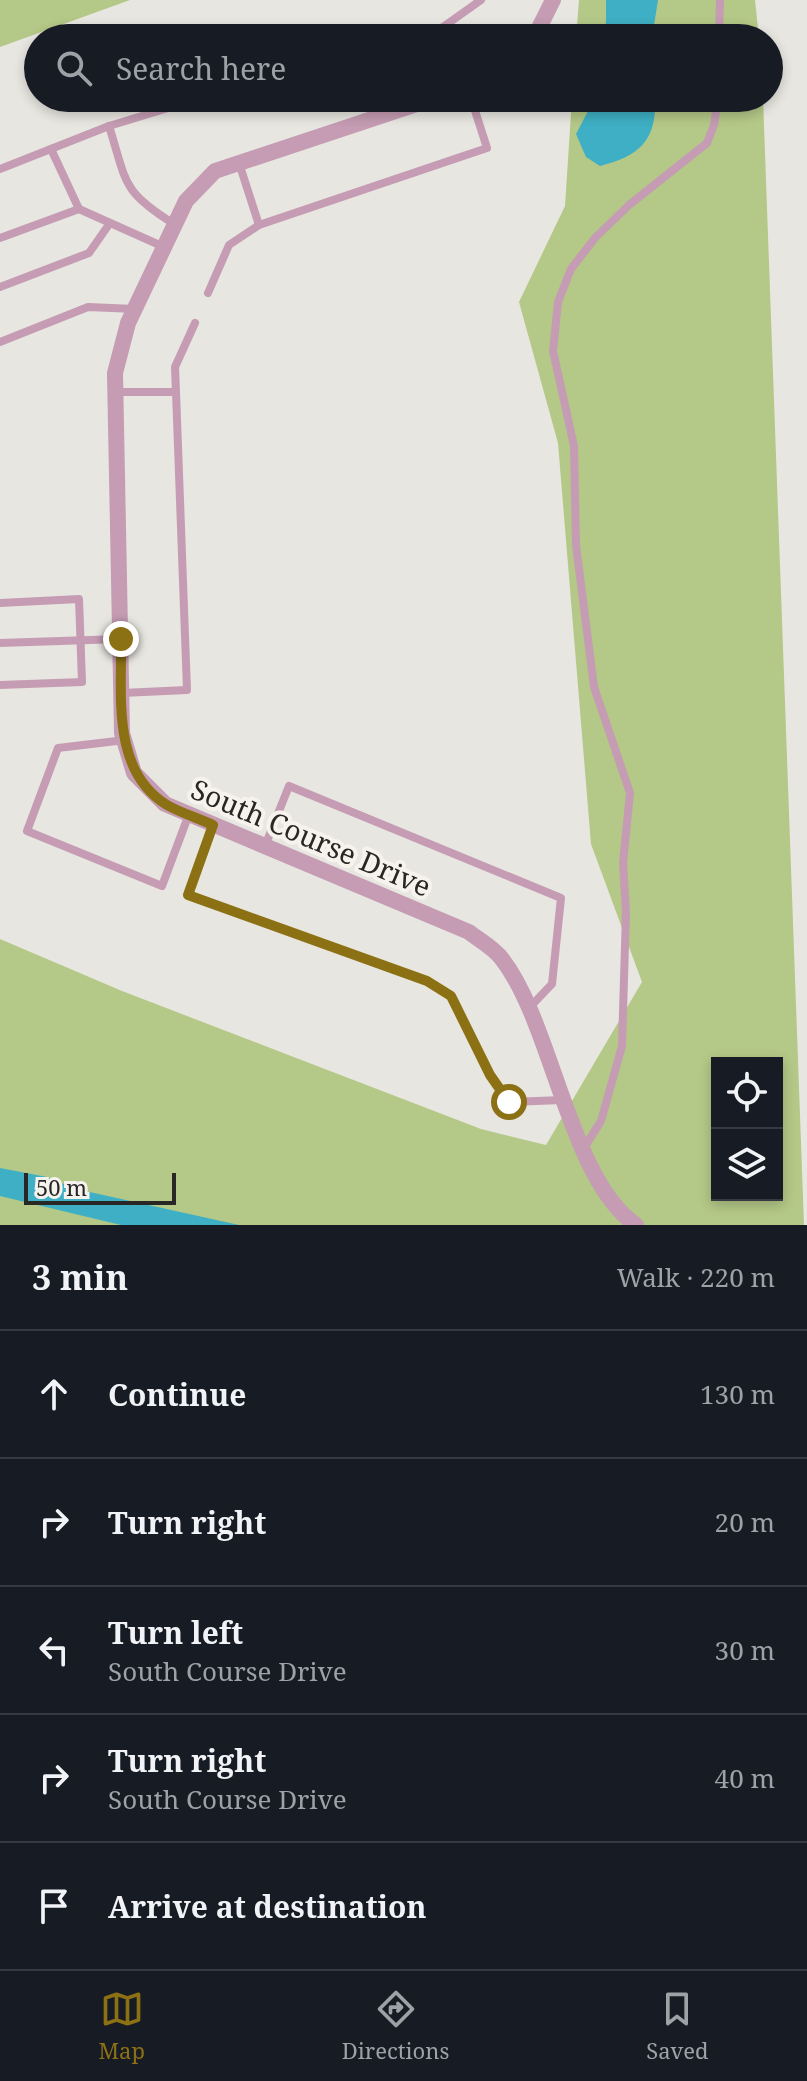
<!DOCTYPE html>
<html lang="en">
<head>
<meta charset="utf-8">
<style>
	body { margin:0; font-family:"Noto Serif",serif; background:#20242c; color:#f1f3f6 }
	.controls { position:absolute; right:24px; bottom:24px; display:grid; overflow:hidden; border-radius:0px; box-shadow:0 4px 12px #0003 }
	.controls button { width:72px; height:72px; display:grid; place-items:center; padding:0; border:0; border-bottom:2px solid #363941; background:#171b24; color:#f1f3f6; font:40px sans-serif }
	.scale { position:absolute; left:24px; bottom:20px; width:152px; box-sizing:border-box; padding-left:8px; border:4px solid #282726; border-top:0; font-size:22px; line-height:28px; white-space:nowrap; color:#282726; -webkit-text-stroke:6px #f6f3ee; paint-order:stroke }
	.stop { position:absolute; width:24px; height:24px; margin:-18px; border:6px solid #8c7114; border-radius:50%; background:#fff }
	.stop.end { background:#8c7114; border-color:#fff; box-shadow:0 2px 8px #0008 }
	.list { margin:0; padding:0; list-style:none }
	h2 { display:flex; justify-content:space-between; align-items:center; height:104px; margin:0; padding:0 32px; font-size:34px }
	h2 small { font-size:26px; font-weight:400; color:#9ea1a6 }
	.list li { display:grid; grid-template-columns:52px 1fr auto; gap:24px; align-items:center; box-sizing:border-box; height:128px; padding:0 32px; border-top:2px solid #363941 }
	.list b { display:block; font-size:30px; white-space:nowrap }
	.list p { margin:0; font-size:26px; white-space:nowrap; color:#9ea1a6 }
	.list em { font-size:26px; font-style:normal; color:#9ea1a6 }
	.icon { flex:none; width:44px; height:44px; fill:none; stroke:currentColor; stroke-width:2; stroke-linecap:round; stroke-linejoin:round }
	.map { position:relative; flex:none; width:807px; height:1225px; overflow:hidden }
	.search { position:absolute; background:#171b24; box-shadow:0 4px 12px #0003; left:24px; right:24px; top:24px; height:88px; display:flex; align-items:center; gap:20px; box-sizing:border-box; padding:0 28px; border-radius:44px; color:#9ea1a6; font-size:30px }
	.sheet { height:744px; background:#171b24 }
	nav { display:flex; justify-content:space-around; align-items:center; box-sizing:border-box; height:112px; border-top:2px solid #363941; background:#171b24; font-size:22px; color:#9ea1a6 }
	nav a { display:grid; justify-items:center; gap:4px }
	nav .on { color:#8c7114 }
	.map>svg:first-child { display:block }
	.green { fill:#b4c887; fill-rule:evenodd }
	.water { fill:#3eafc4 }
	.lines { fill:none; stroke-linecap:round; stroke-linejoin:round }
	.lane { stroke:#c59cb3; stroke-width:8 }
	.street { stroke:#c59cb3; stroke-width:16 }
	.route { stroke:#8c7114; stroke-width:10 }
	.labels { text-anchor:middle; stroke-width:8; stroke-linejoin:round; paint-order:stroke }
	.street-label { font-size:28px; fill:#282726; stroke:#f6f3ee }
</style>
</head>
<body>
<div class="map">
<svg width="807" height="1225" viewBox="0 0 807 1225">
	<rect width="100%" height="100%" fill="#e8e6e0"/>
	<g class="green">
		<path d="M 0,0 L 130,0 L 0,47 Z"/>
		<path d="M 579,0 L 755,0 L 759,38 L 576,38 Z"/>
		<path d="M 572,98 L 763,98 L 804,1225 L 0,1225 L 0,939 L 122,991 L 481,1129 L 546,1145 L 642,982 L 591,844 L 558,443 L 519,302 L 565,206 ZM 717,1063 L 777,1063 L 777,1195 L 717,1195 Z"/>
	</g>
	<g class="water">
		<path d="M 606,0 L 658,0 L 652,38 L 595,38 L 606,23 Z"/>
		<path d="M 586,98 L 655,98 C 657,141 639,156 600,166 L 586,157 L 576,134 L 587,113 Z"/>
		<path d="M 0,1168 L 47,1177 L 76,1189 L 239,1225 L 121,1225 L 0,1196 Z"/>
	</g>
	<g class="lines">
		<g class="lane">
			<path d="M 404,38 L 443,27 L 481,0"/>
			<path d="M 719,38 L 720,0"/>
			<path d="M 51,149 L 79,209 L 164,247"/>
			<path d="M 239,163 L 259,225 L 487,148 L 471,98"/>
			<path d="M 0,169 L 109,126"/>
			<path d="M 174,224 C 121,191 127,183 109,126 L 201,98"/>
			<path d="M 0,238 L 79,209"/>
			<path d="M 0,287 L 89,253 L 110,223"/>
			<path d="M 208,293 L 229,245 L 259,225"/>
			<path d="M 0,342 L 88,307 L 135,309"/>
			<path d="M 115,392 L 176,392 L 187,690 L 122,693"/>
			<path d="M 176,392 L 175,367 L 195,323"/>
			<path d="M 0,603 L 79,599 L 82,682 L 0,685"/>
			<path d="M 0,643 L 120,639"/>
			<path d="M 125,740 L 58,748 L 27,831 L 162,886 L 189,814"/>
			<path d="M 213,825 L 188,895 L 427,981 L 451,996 L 490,1075 L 509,1102 L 563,1100"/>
			<path d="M 265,846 L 289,786 L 561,898 L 552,984 L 529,1008"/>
			<path d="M 584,1148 L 601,1121 L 622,1046 L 626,912 L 623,863 L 630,793 L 594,687 L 576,545 L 574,446 L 553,351 L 558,302 L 571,269 L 595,238 L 629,205 L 707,143 L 714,125 L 718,98"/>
		</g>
		<g class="street">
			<path d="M 534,38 L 553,0"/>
			<path d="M 435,98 L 215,171 L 186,201 L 128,323 L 115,373 L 122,733 L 134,773 L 165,804 L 469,932 C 479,940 494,948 502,959 C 553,1025 569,1179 636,1225"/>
		</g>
	</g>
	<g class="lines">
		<path class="route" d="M 121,639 C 122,695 111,771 167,805 C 181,813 198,818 213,825 L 188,895 L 427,981 L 451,996 L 490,1075 L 509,1102"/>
	</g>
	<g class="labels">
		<g class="street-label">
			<text transform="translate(311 838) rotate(23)" y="10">South Course Drive</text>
		</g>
	</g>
</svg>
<div class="controls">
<button><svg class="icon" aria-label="locate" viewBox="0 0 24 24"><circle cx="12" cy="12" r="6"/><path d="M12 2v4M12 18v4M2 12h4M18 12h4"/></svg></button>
<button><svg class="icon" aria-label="layers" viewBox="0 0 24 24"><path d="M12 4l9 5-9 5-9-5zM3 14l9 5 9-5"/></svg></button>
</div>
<div class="scale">50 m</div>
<div class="stop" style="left:509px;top:1102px"></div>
<div class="stop end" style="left:121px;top:639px"></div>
<div class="search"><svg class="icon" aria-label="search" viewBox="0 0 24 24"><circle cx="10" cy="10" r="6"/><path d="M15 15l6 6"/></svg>Search here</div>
</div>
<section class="sheet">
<h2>3 min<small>Walk · 220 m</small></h2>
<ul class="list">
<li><svg class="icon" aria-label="ahead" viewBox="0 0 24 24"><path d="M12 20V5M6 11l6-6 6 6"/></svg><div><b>Continue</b></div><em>130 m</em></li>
<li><svg class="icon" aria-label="right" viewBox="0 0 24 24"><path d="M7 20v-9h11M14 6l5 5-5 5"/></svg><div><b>Turn right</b></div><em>20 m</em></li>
<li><svg class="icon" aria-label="left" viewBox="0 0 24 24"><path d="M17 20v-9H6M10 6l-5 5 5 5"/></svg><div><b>Turn left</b><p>South Course Drive</p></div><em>30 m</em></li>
<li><svg class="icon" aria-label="right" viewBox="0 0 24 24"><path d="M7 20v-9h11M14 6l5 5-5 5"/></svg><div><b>Turn right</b><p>South Course Drive</p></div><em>40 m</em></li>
<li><svg class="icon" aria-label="arrive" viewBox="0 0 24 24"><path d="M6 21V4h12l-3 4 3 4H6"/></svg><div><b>Arrive at destination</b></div></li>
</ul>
</section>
<nav>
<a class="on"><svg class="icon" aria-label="map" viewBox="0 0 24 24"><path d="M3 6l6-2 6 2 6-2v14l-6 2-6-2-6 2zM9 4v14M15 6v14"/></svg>Map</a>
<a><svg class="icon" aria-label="directions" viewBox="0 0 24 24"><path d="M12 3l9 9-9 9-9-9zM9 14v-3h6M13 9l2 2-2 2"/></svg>Directions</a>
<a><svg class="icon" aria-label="saved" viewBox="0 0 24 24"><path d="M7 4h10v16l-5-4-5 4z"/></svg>Saved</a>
</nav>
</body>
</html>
